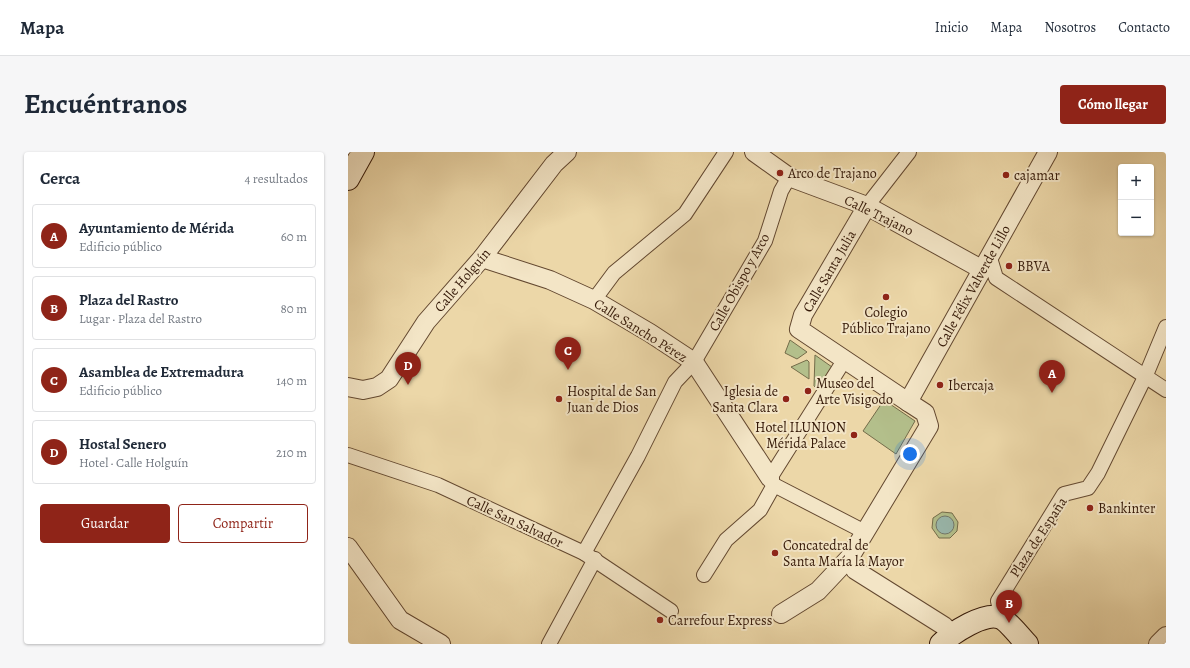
<!DOCTYPE html>
<html lang="es">
<head>
<meta charset="utf-8">
<style>
	body { margin:0; font-family:Alegreya,serif; background:#f6f6f7; color:#1f2937 }
	.controls { position:absolute; right:12px; top:12px; display:grid; overflow:hidden; border-radius:4px; box-shadow:0 1px 3px #0004 }
	.controls button { width:36px; height:36px; display:grid; place-items:center; padding:0; border:0; border-bottom:1px solid #e0e1e3; background:#fff; color:#1f2937; font:20px sans-serif }
	.you { position:absolute; left:562px; top:302px; width:14px; height:14px; margin:-10px; border:3px solid #fff; border-radius:50%; background:#1a73e8; box-shadow:0 0 0 6px #1a73e833 }
	.badge { display:grid; place-items:center; width:26px; height:26px; border-radius:50%; background:#8f2418; color:#fff; font-size:13px; font-weight:700 }
	.pin { position:absolute; translate:-50% -33px; filter:drop-shadow(0 1px 2px #0008) }
	.pin::after { content:''; position:absolute; top:21px; width:14px; height:12px; background:inherit; clip-path:polygon(0 0,100% 0,50% 100%) }
	.list { margin:0; padding:0; list-style:none }
	h2 { display:flex; justify-content:space-between; align-items:center; height:52px; margin:0; padding:0 16px; font-size:17px }
	h2 small { font-size:13px; font-weight:400; color:#747a83 }
	.list li { display:grid; grid-template-columns:26px 1fr auto; gap:12px; align-items:center; box-sizing:border-box; height:64px; margin:0 8px 8px; padding:0 8px; border:1px solid #e0e1e3; border-radius:4px }
	.list b { display:block; font-size:15px; white-space:nowrap }
	.list p { margin:0; font-size:13px; white-space:nowrap; color:#747a83 }
	.list em { font-size:13px; font-style:normal; color:#747a83 }
	.actions { display:flex; gap:8px; padding:12px 16px }
	.actions a { flex:1; padding:9px 0; border:1px solid #8f2418; border-radius:4px; text-align:center; font-size:14px; color:#8f2418 }
	.actions .main { background:#8f2418; color:#fff }
	.map { position:relative; flex:none; width:818px; height:492px; overflow:hidden; border-radius:4px }
	header { display:flex; align-items:center; gap:24px; box-sizing:border-box; height:56px; padding:0 20px; background:#fff; border-bottom:1px solid #e0e1e3 }
	header strong { font-size:19px }
	nav { display:flex; gap:22px; margin-inline-start:auto; font-size:14px }
	.intro { display:flex; align-items:center; justify-content:space-between; box-sizing:border-box; height:96px; padding:0 24px }
	h1 { margin:0; font-size:28px }
	.button { padding:10px 18px; border-radius:4px; background:#8f2418; color:#fff; font-size:14px; font-weight:700 }
	main { display:flex; gap:24px; padding:0 24px }
	aside { flex:1; background:#fff; border-radius:4px; box-shadow:0 1px 3px #0004 }
	.map>svg:first-child { display:block }
	.green { fill:#b3bf8b; stroke:#746c4a }
	.water { fill:#99b8ad; stroke:#71786b }
	.lines { fill:none; stroke-linecap:round; stroke-linejoin:round }
	.pedestrian-casing { stroke:#634830; stroke-width:16 }
	.minor-casing { stroke:#634830; stroke-width:20 }
	.secondary-casing { stroke:#351908; stroke-width:24 }
	.pedestrian { stroke:#f3e5c6; stroke-width:14 }
	.minor { stroke:#f3e5c6; stroke-width:18 }
	.secondary { stroke:#f3e5c6; stroke-width:22 }
	.poi-dot { fill:#8f2418; stroke:#f3e5c6; stroke-width:1.5 }
	.labels { text-anchor:middle; stroke-width:4; stroke-linejoin:round; paint-order:stroke }
	.poi-label { font-size:14px; fill:#351908; stroke:#f3e5c6; text-anchor:start }
	.street-label { font-size:14px; fill:#351908; stroke:#f3e5c6 }
</style>
</head>
<body>
<header>
<strong>Mapa</strong>
<nav><a>Inicio</a><a>Mapa</a><a>Nosotros</a><a>Contacto</a></nav>
</header>
<div class="intro"><h1>Encuéntranos</h1><a class="button">Cómo llegar</a></div>
<main>
<aside>
<h2>Cerca<small>4 resultados</small></h2>
<ul class="list">
<li><span class="badge">A</span><div><b>Ayuntamiento de Mérida</b><p>Edificio público</p></div><em>60 m</em></li>
<li><span class="badge">B</span><div><b>Plaza del Rastro</b><p>Lugar · Plaza del Rastro</p></div><em>80 m</em></li>
<li><span class="badge">C</span><div><b>Asamblea de Extremadura</b><p>Edificio público</p></div><em>140 m</em></li>
<li><span class="badge">D</span><div><b>Hostal Senero</b><p>Hotel · Calle Holguín</p></div><em>210 m</em></li>
</ul>
<div class="actions"><a class="main">Guardar</a><a>Compartir</a></div>
</aside>
<div class="map">
<svg width="818" height="492" viewBox="0 0 818 492">
	<rect width="100%" height="100%" fill="#ecd7a8"/>
	<filter id="stains"><feTurbulence type="fractalNoise" baseFrequency=".005" numOctaves="4"/><feColorMatrix values="0 0 0 0 .2 0 0 0 0 .09 0 0 0 0 .02 0 0 0 .5 -.17"/></filter>
	<radialGradient id="worn" r=".72"><stop offset=".6" stop-color="#630" stop-opacity="0"/><stop offset="1" stop-color="#630" stop-opacity=".3"/></radialGradient>
	<g class="green">
		<path d="M 442,188 L 459,200 L 449,207 L 437,201 Z"/>
		<path d="M 467,203 L 484,215 L 469,237 L 466,234 Z"/>
		<path d="M 459,208 L 461,210 L 461,227 L 443,215 Z"/>
		<path d="M 536,248 L 567,269 L 548,302 L 515,279 Z"/>
		<path d="M 594,360 L 604,361 L 610,370 L 609,379 L 602,386 L 591,386 L 584,376 L 585,366 Z"/>
	</g>
	<circle class="water" cx="597" cy="373" r="9"/>
	<g class="lines">
		<g class="pedestrian-casing">
			<g id="pedestrian">
				<path d="M 519,54 L 561,0"/>
				<path d="M 642,106 L 648,126 L 818,238"/>
				<path d="M 246,148 L 266,121 L 337,62 L 378,0"/>
				<path d="M 0,303 L 90,333 L 236,401 L 323,459"/>
				<path d="M 426,333 L 422,326 L 497,207"/>
				<path d="M 426,333 L 517,380"/>
				<path d="M 236,401 L 290,304 L 327,230 L 346,210 L 417,89 L 433,39 L 441,25"/>
				<path d="M 356,423 L 378,388 L 412,358 L 426,333"/>
				<path d="M 652,458 L 650,449 L 716,342 L 740,336 L 750,321 L 798,223 L 818,175"/>
				<path d="M 201,492 L 247,407"/>
			</g>
		</g>
		<g class="minor-casing">
			<g id="minor">
				<path d="M 406,0 L 441,25 L 519,54 L 635,118"/>
				<path d="M 519,54 L 455,163 L 451,177 L 560,250"/>
				<path d="M 134,106 L 202,128 L 246,148 L 302,181 L 346,210 L 422,326"/>
				<path d="M 0,235 L 15,238 L 29,235 L 41,227 L 78,170 L 134,106 L 206,12 L 219,0"/>
				<path d="M 0,395 L 52,468 L 93,492"/>
				<path d="M 433,462 L 470,439 L 502,405"/>
				<path d="M 603,481 L 596,474 L 507,418 L 502,405 L 581,274 L 577,261 L 560,250 L 700,0"/>
				<path d="M 810,492 L 818,484"/>
			</g>
		</g>
		<g class="secondary-casing">
			<g id="secondary">
				<path d="M 0,27 L 15,0"/>
				<path d="M 593,492 C 604,481 637,459 653,466 C 660,469 673,486 679,492"/>
			</g>
		</g>
		<use href="#pedestrian" class="pedestrian"/>
		<use href="#minor" class="minor"/>
		<use href="#secondary" class="secondary"/>
	</g>
	<g class="poi-dot">
		<circle cx="432" cy="21" r="4"/>
		<circle cx="658" cy="23" r="4"/>
		<circle cx="661" cy="114" r="4"/>
		<circle cx="538" cy="145" r="4"/>
		<circle cx="592" cy="233" r="4"/>
		<circle cx="460" cy="239" r="4"/>
		<circle cx="211" cy="247" r="4"/>
		<circle cx="438" cy="247" r="4"/>
		<circle cx="506" cy="283" r="4"/>
		<circle cx="742" cy="356" r="4"/>
		<circle cx="427" cy="401" r="4"/>
		<circle cx="312" cy="468" r="4"/>
	</g>
	<g class="labels">
		<g class="poi-label">
			<text x="440" y="26">Arco de Trajano</text>
			<text x="666" y="28">cajamar</text>
			<text x="669" y="119">BBVA</text>
			<text x="538" y="165" text-anchor="middle">Colegio<tspan x="538" dy="16">Público Trajano</tspan></text>
			<text x="468" y="236">Museo del<tspan x="468" dy="16">Arte Visigodo</tspan></text>
			<text x="600" y="238">Ibercaja</text>
			<text x="219" y="244">Hospital de San<tspan x="219" dy="16">Juan de Dios</tspan></text>
			<text x="430" y="244" text-anchor="end">Iglesia de<tspan x="430" dy="16">Santa Clara</tspan></text>
			<text x="498" y="280" text-anchor="end">Hotel ILUNION<tspan x="498" dy="16">Mérida Palace</tspan></text>
			<text x="750" y="361">Bankinter</text>
			<text x="435" y="398">Concatedral de<tspan x="435" dy="16">Santa María la Mayor</tspan></text>
			<text x="320" y="473">Carrefour Express</text>
		</g>
		<g class="street-label">
			<text transform="translate(531 63) rotate(26)" y="5">Calle Trajano</text>
			<text transform="translate(481 119) rotate(-60)" y="5">Calle Santa Julia</text>
			<text transform="translate(114 128) rotate(-50)" y="5">Calle Holguín</text>
			<text transform="translate(391 130) rotate(-61)" y="5">Calle Obispo y Arco</text>
			<text transform="translate(625 134) rotate(-61)" y="5">Calle Félix Valverde Lillo</text>
			<text transform="translate(293 178) rotate(32)" y="5">Calle Sancho Pérez</text>
			<text transform="translate(167 369) rotate(25)" y="5">Calle San Salvador</text>
			<text transform="translate(690 385) rotate(-57)" y="5">Plaza de España</text>
		</g>
	</g>
	<rect width="100%" height="100%" filter="url(#stains)"/>
	<rect width="100%" height="100%" fill="url(#worn)"/>
</svg>
<div class="controls">
<button>+</button>
<button>−</button>
</div>
<div class="you"></div>
<div class="pin badge" style="left:704px;top:241px">A</div>
<div class="pin badge" style="left:661px;top:471px">B</div>
<div class="pin badge" style="left:220px;top:218px">C</div>
<div class="pin badge" style="left:60px;top:233px">D</div>
</div>
</main>
</body>
</html>
